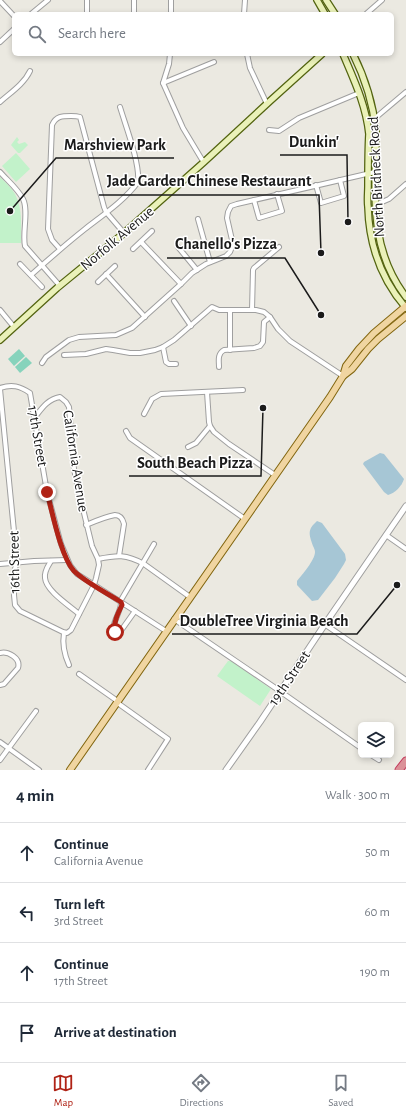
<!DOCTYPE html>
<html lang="en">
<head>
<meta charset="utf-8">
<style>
	body { margin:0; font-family:"Alegreya Sans",sans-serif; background:#f2f2f3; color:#1f2937 }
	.controls { position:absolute; right:12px; bottom:12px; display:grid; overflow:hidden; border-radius:6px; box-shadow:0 2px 6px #0003 }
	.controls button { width:36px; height:36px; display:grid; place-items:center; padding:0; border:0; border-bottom:1px solid #e0e1e3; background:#fff; color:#1f2937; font:20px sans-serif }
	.stop { position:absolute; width:12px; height:12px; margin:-9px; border:3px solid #b02316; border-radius:50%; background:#fff }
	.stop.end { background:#b02316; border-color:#fff; box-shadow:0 1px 4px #0008 }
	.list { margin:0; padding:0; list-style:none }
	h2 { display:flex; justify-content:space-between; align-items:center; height:52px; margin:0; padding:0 16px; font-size:17px }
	h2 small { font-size:13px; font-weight:400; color:#747a83 }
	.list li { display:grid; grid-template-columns:26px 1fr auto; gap:12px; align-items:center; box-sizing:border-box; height:60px; padding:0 16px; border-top:1px solid #e0e1e3 }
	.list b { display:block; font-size:15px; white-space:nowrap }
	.list p { margin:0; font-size:13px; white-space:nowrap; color:#747a83 }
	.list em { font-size:13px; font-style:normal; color:#747a83 }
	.icon { flex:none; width:22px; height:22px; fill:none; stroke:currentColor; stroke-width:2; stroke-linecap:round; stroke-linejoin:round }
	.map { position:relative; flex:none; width:406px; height:770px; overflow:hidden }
	.search { position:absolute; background:#fff; box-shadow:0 2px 6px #0003; left:12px; right:12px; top:12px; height:44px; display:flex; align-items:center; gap:10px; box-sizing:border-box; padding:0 14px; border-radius:6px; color:#747a83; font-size:15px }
	.sheet { height:292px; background:#fff }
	nav { display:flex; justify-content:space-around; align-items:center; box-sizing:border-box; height:56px; border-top:1px solid #e0e1e3; background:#fff; font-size:11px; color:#747a83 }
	nav a { display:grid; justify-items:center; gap:2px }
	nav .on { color:#b02316 }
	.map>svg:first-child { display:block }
	.park { fill:#c2f2ca }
	.pitch { fill:#87d3bc }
	.water { fill:#a6c6d5 }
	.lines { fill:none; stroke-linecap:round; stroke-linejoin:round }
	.minor-casing { stroke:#9f9f9f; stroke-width:6 }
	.tertiary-casing { stroke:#9f9f9f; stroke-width:7 }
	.secondary-casing { stroke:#536410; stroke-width:8 }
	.primary-casing { stroke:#826610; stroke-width:8 }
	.motorway-casing { stroke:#c1365a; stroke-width:9 }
	.minor { stroke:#fff; stroke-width:4 }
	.tertiary { stroke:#fff; stroke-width:5 }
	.secondary { stroke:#eaf1b9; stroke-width:5.5 }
	.primary { stroke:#f0d5a1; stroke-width:6 }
	.motorway { stroke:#db9198; stroke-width:7 }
	.route { stroke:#b02316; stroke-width:5 }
	.labels { text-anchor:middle; stroke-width:3; stroke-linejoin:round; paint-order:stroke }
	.street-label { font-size:15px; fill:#1b1b1b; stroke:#fff }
	.leader { fill:none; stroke:#1b1b1b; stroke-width:1.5 }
	.callout-dot { fill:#1b1b1b; stroke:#fff; stroke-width:1.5 }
	.callout-label { font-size:16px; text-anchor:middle; font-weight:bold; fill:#1b1b1b; stroke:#fff; stroke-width:3; stroke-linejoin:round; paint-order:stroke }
</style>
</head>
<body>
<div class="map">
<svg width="406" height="770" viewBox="0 0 406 770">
	<rect width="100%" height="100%" fill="#ebe9e1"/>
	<g class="park">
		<path d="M 17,137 L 19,140 L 17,142 L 19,144 L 25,142 L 28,145 L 20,153 L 18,153 L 11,145 Z"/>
		<path d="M 16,153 L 30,169 L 16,182 L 2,166 Z"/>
		<path d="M 0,177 C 5,182 11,187 15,194 C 23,209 21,227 21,243 L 0,243 Z"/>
		<path d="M 228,661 L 231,661 L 271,689 L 260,706 L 217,676 Z"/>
	</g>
	<g class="pitch">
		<path d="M 19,349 L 25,356 L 14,366 L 8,359 Z"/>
		<path d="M 26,357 L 32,363 L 20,373 L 15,367 Z"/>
	</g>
	<g class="water">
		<path d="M 380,453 L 384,454 L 404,479 C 402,486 395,493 388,495 L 384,492 L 363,464 L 364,462 Z"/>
		<path d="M 317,521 L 322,523 L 345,554 L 346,560 L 344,564 L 335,578 L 318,600 L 312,601 L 297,585 L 297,581 C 302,575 315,560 315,552 C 315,550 314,548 313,546 C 309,534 307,530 317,521 Z"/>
	</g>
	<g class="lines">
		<g class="minor-casing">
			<g id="minor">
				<path d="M 134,0 L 134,14"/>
				<path d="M 0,1 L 14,16"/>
				<path d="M 31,14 L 48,0"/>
				<path d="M 87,14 L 87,0"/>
				<path d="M 171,14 L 171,0"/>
				<path d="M 244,14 L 245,0"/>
				<path d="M 366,14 L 382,0"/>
				<path d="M 0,42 L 14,29"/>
				<path d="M 170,54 L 169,64 L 163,83 L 183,128 L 201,158 L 204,162"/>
				<path d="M 247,54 L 250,68 L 267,104"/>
				<path d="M 163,83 L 214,62"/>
				<path d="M 0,102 C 10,93 24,84 30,71"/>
				<path d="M 374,119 L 406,92"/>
				<path d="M 269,130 L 279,131 L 299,118 L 359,93"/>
				<path d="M 0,172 C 7,180 18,189 23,199 C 29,211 22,233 25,246 L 60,286"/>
				<path d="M 316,185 L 321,203 L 344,196 L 340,180"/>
				<path d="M 254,200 L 259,218 L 282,211 L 277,194"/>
				<path d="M 375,205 L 389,199 L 406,184"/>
				<path d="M 198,219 L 210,262"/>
				<path d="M 141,242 L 181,284"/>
				<path d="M 178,247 L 197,270"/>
				<path d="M 60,249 L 52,240 L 48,229 L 52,125 C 56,116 62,116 71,116 C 75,116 77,116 80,117 L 104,207 L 106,212 L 124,233"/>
				<path d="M 133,249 L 152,231"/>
				<path d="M 20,264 L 42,287"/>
				<path d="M 106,274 L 145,317"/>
				<path d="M 31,275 C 49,259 66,244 85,229 C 103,215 125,200 138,182 C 140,163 126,127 120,107"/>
				<path d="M 98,282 L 115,266"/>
				<path d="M 174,301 L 191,326"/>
				<path d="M 0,310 L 14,327"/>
				<path d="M 252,310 L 253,270 L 254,268 L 279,247"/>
				<path d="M 163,347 L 166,362 L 169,364 L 176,364"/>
				<path d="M 230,350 L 230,310"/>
				<path d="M 64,355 L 86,354 L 106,349 L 113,350 L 130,353 L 140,353 L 155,350 L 163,347 L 174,340 L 212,307 L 219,310 L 256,310 L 264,312 L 270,317 L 278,329 L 290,341 L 343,376"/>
				<path d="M 42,363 L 46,357 L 69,340 L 79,337 L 116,335 L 132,328 L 181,284 L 192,273 L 206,264 L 226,256 L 230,252 L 232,247 L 232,240 L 227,218 L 228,212 L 231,206 L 237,204 L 375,172"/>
				<path d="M 219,367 C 219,361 217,354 224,350 L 254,348 L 260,346 L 263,342 L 264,322 L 270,317"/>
				<path d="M 0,388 C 12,384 20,386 30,393 L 47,492 L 61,544 L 70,565 L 77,574 L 85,579 L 166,631"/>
				<path d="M 0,389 L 17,562 L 14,572 L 14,595 L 15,605 L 20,611 L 63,632 L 67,633 L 71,630 L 94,585 L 96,578 L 99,565 L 98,559 L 92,546 L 77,484 L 74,469 L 69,407 L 66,402 L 60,397 C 48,399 42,408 35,417"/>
				<path d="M 207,392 L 209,422 L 210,426 L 214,432 L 229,444 L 275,475"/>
				<path d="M 144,414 L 152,399 L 161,394 L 243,390"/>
				<path d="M 126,431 L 130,438 L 245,519"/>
				<path d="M 188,447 L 196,443 L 210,426"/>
				<path d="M 86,525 C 93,522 109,516 115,515 C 121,515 123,520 124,524 L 119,556"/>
				<path d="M 386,535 L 406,549"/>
				<path d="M 98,559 C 117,555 126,554 144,564 L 190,597"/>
				<path d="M 51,561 C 48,566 44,571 45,578 C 46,591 70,606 79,614"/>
				<path d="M 0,564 L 34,561 L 67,560"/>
				<path d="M 135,611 L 120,632 L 117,633 C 116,632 115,632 114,631 C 111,623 123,609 121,600 L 154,544"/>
				<path d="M 174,619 L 274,687 L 361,748"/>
				<path d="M 320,621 L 406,680"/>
				<path d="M 64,633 C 62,645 64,654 69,665"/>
				<path d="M 0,653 C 8,651 21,658 18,668 L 4,684 L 0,685"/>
				<path d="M 79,674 L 116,700 L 119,704 L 168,739 L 148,770"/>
				<path d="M 0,742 L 39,770"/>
				<path d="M 371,755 L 379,760"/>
				<path d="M 0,760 L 36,711"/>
			</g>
		</g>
		<g class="tertiary-casing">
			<path id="tertiary" d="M 226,770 L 260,722 L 325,624 L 406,506"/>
		</g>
		<g class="secondary-casing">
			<g id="secondary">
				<path d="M 317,0 L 325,14"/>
				<path d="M 326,0 L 335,14"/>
				<path d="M 343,54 C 354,80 366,105 369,134 C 368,151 368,169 368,186 C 368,193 367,200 368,207 C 369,245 381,279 406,308"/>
				<path d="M 353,54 C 365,78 373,104 376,131 C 376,191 367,246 406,297"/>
				<path d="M 0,340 L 57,288 L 124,233 L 204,162 L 270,101 L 322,54"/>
			</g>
		</g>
		<g class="primary-casing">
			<g id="primary">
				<path d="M 343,376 L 352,369 L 368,349 L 378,339 L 406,316"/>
				<path d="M 70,770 L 330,397 L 343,376 L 346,366 L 359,349 L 374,333 L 406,306"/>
			</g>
		</g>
		<g class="motorway-casing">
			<path id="motorway" d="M 399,770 L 406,761"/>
		</g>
		<use href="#minor" class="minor"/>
		<use href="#tertiary" class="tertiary"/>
		<use href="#secondary" class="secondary"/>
		<use href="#primary" class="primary"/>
		<use href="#motorway" class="motorway"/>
	</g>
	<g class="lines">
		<path class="route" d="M 47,492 C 52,511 61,557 74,571 C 85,582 107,593 121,602 L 122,605 C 118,613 113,623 115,632"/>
	</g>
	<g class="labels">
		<g class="street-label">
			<text transform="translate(376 177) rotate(-93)" y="5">North Birdneck Road</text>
			<text transform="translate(117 238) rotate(-40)" y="5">Norfolk Avenue</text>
			<text transform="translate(38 436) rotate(80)" y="5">17th Street</text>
			<text transform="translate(76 461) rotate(81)" y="5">California Avenue</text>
			<text transform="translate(14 562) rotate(-91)" y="5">16th Street</text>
			<text transform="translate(289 678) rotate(-56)" y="5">19th Street</text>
		</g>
	</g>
	<path class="leader" d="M348 222L347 155H280M10 211L56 158H174M321 253L319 195H99M321 315L285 258H167M263 408L261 476H129M397 585L357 634H172"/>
	<g class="callout-dot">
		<circle cx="348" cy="222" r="4"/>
		<circle cx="10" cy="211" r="4"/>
		<circle cx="321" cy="253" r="4"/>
		<circle cx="321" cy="315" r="4"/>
		<circle cx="263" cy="408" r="4"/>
		<circle cx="397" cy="585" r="4"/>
	</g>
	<g class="callout-label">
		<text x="314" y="147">Dunkin'</text>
		<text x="115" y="150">Marshview Park</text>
		<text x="209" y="186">Jade Garden Chinese Restaurant</text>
		<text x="226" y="249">Chanello's Pizza</text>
		<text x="195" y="468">South Beach Pizza</text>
		<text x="264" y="626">DoubleTree Virginia Beach</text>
	</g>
</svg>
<div class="controls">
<button><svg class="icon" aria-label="layers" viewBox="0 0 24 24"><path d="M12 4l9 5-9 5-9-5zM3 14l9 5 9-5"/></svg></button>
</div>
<div class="stop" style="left:115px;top:632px"></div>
<div class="stop end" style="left:47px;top:492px"></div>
<div class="search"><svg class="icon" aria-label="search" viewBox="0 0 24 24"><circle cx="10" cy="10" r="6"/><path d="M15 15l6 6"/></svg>Search here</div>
</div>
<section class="sheet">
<h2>4 min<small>Walk · 300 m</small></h2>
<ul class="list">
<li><svg class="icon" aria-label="ahead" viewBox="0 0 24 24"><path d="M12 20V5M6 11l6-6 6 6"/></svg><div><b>Continue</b><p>California Avenue</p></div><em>50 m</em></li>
<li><svg class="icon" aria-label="left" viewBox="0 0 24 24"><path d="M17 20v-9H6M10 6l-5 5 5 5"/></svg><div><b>Turn left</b><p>3rd Street</p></div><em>60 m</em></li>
<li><svg class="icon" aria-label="ahead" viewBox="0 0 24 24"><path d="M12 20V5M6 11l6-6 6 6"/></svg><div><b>Continue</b><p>17th Street</p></div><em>190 m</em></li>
<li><svg class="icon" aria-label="arrive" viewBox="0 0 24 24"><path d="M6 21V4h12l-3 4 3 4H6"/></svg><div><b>Arrive at destination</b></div></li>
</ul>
</section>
<nav>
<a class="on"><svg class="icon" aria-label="map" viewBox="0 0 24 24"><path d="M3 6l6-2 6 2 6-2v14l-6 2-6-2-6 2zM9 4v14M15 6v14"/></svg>Map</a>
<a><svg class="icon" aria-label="directions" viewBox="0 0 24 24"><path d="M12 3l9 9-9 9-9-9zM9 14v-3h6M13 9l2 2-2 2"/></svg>Directions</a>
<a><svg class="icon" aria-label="saved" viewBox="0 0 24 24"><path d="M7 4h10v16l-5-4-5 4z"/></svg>Saved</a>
</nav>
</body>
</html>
